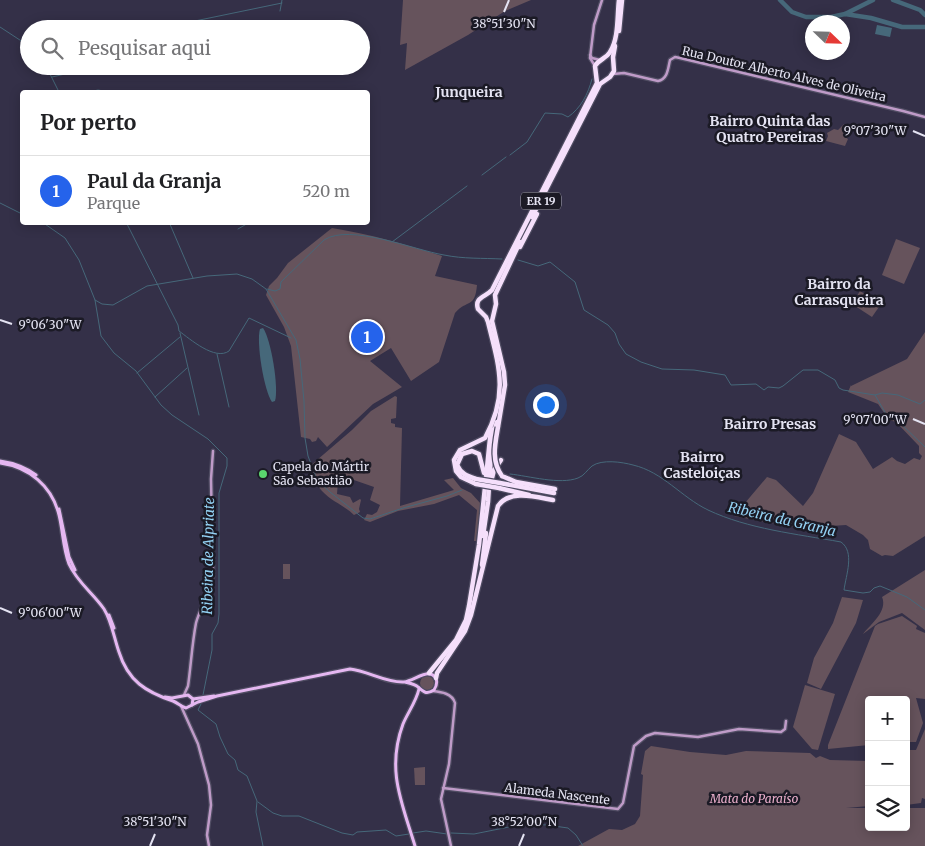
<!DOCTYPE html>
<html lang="pt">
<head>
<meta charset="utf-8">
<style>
	body { margin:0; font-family:Merriweather,serif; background:#f2f2f2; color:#202124 }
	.controls { position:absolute; right:15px; bottom:15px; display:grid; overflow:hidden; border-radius:5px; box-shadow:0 2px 12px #0003 }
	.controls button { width:45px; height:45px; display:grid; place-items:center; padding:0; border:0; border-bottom:1px solid #e0e0e0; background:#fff; color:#202124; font:25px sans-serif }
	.compass { position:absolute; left:805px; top:15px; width:45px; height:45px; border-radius:50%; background:#fff; box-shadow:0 2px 12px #0003; rotate:113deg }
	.you { position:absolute; left:545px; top:404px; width:18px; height:18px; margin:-12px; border:4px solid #fff; border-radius:50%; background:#1a73e8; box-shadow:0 0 0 8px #1a73e833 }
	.badge { display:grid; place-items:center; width:32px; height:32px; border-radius:50%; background:#2563eb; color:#fff; font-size:16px; font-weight:700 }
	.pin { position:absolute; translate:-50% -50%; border:2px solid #fff; box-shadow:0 1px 5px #0006 }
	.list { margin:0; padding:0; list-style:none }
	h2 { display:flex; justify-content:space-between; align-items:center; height:65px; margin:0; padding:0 20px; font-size:21px }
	h2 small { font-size:16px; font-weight:400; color:#757577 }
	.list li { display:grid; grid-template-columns:32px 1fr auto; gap:15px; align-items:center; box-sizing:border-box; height:70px; padding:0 20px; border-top:1px solid #e0e0e0 }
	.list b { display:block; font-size:19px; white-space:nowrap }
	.list p { margin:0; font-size:16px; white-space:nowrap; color:#757577 }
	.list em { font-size:16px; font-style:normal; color:#757577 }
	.icon { flex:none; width:28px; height:28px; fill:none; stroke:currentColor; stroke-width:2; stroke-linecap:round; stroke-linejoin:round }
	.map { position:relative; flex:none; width:925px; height:846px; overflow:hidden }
	.search { position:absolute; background:#fff; box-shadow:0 2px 12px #0003; left:20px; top:20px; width:350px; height:55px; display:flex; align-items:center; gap:12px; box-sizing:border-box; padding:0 18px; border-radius:28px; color:#757577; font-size:19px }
	.panel { position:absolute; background:#fff; box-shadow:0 2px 12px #0003; left:20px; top:90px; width:350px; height:135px; border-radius:5px }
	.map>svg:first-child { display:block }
	.green { fill:#66535c }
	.water { fill:#46687a }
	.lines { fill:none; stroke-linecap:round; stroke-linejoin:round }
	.stream { stroke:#46687a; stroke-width:1 }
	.river { stroke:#46687a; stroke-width:4.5 }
	.secondary-casing { stroke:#504d63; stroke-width:5 }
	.primary-casing { stroke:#504d63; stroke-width:5.5 }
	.highway-casing { stroke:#504d63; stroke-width:7 }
	.secondary { stroke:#bf9bc8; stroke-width:2.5 }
	.primary { stroke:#e5b7f1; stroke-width:3 }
	.highway { stroke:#f5dffb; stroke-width:4.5 }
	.highway-bridge-casing { stroke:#504d63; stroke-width:7; stroke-linecap:butt }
	.highway-bridge { stroke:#f5dffb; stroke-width:4.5 }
	.ticks { fill:none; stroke:#e4e3f2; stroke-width:2 }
	.poi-dot { fill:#5ad56e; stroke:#1b1a25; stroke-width:2 }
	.labels { text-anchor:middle; stroke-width:5; stroke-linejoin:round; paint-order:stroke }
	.shield { fill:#1b1a25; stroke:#a8a7b4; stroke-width:1 }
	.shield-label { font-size:11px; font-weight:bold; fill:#e4e3f2 }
	.street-label { font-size:12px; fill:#e4e3f2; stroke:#1b1a25 }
	.poi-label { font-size:12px; fill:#e4e3f2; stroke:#1b1a25; text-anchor:start }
	.park-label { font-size:12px; font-style:italic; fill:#ebafcc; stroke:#1b1a25 }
	.neighbourhood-label { font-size:14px; font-weight:bold; fill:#e4e3f2; stroke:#1b1a25 }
	.water-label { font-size:14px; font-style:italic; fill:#93d1f3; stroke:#1b1a25 }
	.ticks-label { font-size:12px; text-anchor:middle; fill:#e4e3f2; stroke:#1b1a25; stroke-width:5; stroke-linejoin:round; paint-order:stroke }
</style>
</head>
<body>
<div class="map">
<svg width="925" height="846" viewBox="0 0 925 846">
	<rect width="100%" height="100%" fill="#343048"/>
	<g class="green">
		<path d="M 403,0 L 531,0 L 505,11 L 468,35 L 405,70 L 407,43 L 400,45 Z"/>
		<path d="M 844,124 L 847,131 L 845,137 L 848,139 L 845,146 L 826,141 L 828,136 L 827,133 L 834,129 L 838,130 Z"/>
		<path d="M 332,228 C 369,234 405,244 442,256 L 435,276 L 477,285 C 475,309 467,299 455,313 L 439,362 L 411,381 L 391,348 L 370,361 L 402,387 L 373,404 L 327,447 L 318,437 L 316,441 L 312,442 L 310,439 L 301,437 L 291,346 L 284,327 L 266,295 L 269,286 L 277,278 L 288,263 Z"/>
		<path d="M 896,239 L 920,248 L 904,284 L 882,275 Z"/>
		<path d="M 860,291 L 881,304 L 872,317 L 852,304 Z"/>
		<path d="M 925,332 L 925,536 L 893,556 L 885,555 L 882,556 L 870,549 L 868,540 L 863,535 L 846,525 L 798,528 L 734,516 L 767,477 L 776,480 L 803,506 L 813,493 L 839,434 L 856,442 L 873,469 L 892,457 L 897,461 L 905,464 L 914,458 L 920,460 L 922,456 L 919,453 L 919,446 L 896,422 L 889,420 L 878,404 L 848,392 L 851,385 L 851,386 L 907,359 Z"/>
		<path d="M 395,396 L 397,397 L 396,418 L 391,419 L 391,423 L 395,424 L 395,427 L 402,428 L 400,506 L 454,490 L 444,480 L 453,478 L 461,488 L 471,493 L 481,504 L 476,541 L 474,541 L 477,510 L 459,495 L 434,504 L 398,511 L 370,522 L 364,520 L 367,514 L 372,515 L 377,512 L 380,505 L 370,500 L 374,487 L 351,479 L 349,476 L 341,477 L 338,481 L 337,494 L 350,497 L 353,503 L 360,499 L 361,500 L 359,509 L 360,512 L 354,515 C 345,506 331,501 322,491 C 316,485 313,474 310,466 L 352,430 L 371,411 Z"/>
		<rect x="283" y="564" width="7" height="15"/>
		<path d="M 925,570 L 925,630 L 902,613 L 879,622 L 863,634 C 871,624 888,611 882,597 Z"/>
		<path d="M 842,597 L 863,600 L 856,623 L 821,689 L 807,683 L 814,658 L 833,623 Z"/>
		<path d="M 902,616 L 917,626 L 916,629 L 925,633 L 925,699 L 916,698 L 923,723 L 916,742 L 906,742 L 906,700 L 869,700 L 869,745 L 828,749 L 828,745 L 875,626 L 878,624 Z"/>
		<circle cx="427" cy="683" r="7"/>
		<path d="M 805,685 L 835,694 L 818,750 L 812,749 L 793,727 Z"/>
		<path d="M 925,729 L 925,799 L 922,798 L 921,803 L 906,805 L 906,750 L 916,750 Z"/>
		<path d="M 651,746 L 690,752 L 726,755 L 746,751 L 810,753 L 816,758 L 820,756 L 830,760 L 869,761 L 869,806 L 846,808 L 869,808 L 869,827 L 906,827 L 906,808 L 925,808 L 925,846 L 578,846 L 609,829 L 622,830 L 635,824 L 640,816 L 643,775 L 641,774 L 645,751 Z"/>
		<path d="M 425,767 L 425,785 L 415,785 L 414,768 Z"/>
	</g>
	<g class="water">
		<path d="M 877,25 L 892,28 L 890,37 L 875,34 Z"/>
		<path d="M 263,328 C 271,339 279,388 275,401 L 272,402 C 264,391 256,342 260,329 Z"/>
	</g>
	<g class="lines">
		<g class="stream">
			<path d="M 280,11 L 282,0"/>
			<path d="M 0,27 L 29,46"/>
			<path d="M 156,29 L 282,3"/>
			<path d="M 46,66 L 59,92"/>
			<path d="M 52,77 L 100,66"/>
			<path d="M 89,92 L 98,90 L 109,92"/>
			<path d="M 510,155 L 527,142 L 545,113 L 562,114 L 568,117 C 581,108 588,94 592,79"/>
			<path d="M 482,175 L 506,157"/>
			<path d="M 0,203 L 22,214"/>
			<path d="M 42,222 L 65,238 L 79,260 L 95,300 L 101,336 L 114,353 L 136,371 L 161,405 L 172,415 L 208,439 L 227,458 L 227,466 L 219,493 L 219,614 L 218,623 L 212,634 L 212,650 L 203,695"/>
			<path d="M 126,222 L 178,325 L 179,331 C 190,339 215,361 229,351 L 249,318 L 291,338"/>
			<path d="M 169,222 L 193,278"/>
			<path d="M 238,229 L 250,222"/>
			<path d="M 392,242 L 467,186"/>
			<path d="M 518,260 L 538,266 L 550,262 L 575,282 L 584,310 L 608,325 L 615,333 L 619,344 L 626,354 L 641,362 L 662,369 L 694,370 L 725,375 L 731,385 L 756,384 L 764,390 L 768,387 L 779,388 L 783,386 L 803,370 L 818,370 L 835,380 L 839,388 L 843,390 L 875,395 L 882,393 L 898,395 L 920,404 L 925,400"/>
			<path d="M 267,289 L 275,291 L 280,289 L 281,282 L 324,240 C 350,223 414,250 444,255 C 463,259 483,258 502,259"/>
			<path d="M 95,300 L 102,304 L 113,305 L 147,286 L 207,276 L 237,274 L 252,279 L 266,289 L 296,340 L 300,359 L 304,401 L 305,438 L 308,456 L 317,480 L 330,492 L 363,518 L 370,519 L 403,508 L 447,496 L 462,490"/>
			<path d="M 180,333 L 199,415"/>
			<path d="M 217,354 L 229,407"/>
			<path d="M 137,373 L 180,337"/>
			<path d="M 875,395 L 886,414 L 899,422 L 925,447"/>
			<path d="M 155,397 L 187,368"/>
			<path d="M 510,474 C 529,476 560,485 578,478 C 584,476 587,470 592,466 C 602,459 622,462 633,465 C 663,472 681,497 708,510 C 748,529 797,534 841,542 C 855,552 846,575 844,590 L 863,593 L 870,592 L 874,588 L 880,586 L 907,597 L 925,610"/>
			<path d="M 201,704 L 198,710 L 216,724 L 220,737 L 228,754 L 235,760 L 238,770 L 247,776 L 257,801 L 256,812 L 263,846"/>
			<path d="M 258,802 L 273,813 L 282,816 L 299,816 L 342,833 L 353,835 L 357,832 L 386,830 L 396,836 L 409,834"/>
			<path d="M 413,833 L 426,831 L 447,834"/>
			<path d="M 451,833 L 474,834 L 529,823 L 554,826 L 568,828 L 576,835 L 583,846"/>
		</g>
		<g class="river">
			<path d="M 780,0 L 792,12 L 806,17 L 831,17 L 845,14 L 871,18 L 902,27 L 925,27"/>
			<path d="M 893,0 L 920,10 L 925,15"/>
			<path d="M 845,14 L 873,0"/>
		</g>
		<g class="secondary-casing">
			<g id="secondary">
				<path d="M 590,55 L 592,58 L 600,60"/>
				<path d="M 595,66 L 590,58 L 594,25 L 602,0"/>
				<path d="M 613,74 L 624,73 L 658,81 C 668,79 668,68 670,60 L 675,57 L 680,58 L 903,111 L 925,117"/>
				<path d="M 432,691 C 441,692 452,693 455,703 L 449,764 L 441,799 L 451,846"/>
				<path d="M 184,695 L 188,686 C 191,665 192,644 196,623 C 200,607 211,593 213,576 L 211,479 L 213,451"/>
				<path d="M 181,706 L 198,744 L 209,785 L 211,805 L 207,835 L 209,846"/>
				<path d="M 443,788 L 618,809 L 623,803 L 634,746 L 646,736 L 655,733 L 698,737 L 739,729 L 781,732 L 785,729 L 786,721"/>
			</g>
		</g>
		<g class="primary-casing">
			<g id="primary">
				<path d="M 0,461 C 14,463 25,467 36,475"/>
				<path d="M 0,463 C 29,467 52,486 59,515 C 63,531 63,548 69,564 C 77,582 93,593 104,609 C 112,622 114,638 119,652 C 128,681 146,692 173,701 C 178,703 181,707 186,708 L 198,702 L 217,696 L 350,669 C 368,671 386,683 404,682 C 412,681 424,672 430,674 C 438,676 438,684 434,690 C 426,695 424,692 418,687 C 415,684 409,683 405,682"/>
				<path d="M 59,509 L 69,557 L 75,570"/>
				<path d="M 109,615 L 114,628"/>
				<path d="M 165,697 L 172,698 L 188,695 L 193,699 L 192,705"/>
				<path d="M 193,699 L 214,696"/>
				<path d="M 415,846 C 402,803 386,770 403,724 C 408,712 416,702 419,689"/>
			</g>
		</g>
		<g class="highway-casing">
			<g id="highway">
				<path d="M 619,31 L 622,0"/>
				<path d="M 532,217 L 600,84 L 610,77 L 614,71 L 613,57 L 615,46"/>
				<path d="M 520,247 L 537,214"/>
				<path d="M 498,427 L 505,385 L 504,372 L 492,321 L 496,304 L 495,295 L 520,242"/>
				<path d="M 502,476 L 516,482 L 555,489"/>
				<path d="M 492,478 L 494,470 L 501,460"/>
				<path d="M 476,479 C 467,476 461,474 457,465 L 462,454 L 472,451 L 479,454 L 484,473"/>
				<path d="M 500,483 L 554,493"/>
				<path d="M 476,484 L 461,477 L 456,471 L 454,460 L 460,450 L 485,438 C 509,394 499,366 488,322 L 486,317 L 478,309 C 474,297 486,297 492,290 L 597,83 L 595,66 C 599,59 606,59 610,52 C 619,38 617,16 619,0"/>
				<path d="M 499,488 L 529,495"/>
				<path d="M 483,536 L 488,502 L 492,439 L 497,422"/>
				<path d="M 482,565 L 486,533"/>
				<path d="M 429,673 L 456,640 L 466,620 L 469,606 L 479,545 L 491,429"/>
				<path d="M 436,678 L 437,673 L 465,631 L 471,615 L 498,506 C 510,489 536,497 553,500"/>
			</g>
		</g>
		<use href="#secondary" class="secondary"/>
		<use href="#primary" class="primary"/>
		<use href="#highway" class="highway"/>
		<g class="highway-bridge-casing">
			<g id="highway-bridge">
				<path d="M 498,427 C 495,444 491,461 502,476"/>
				<path d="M 476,479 L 500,483"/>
				<path d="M 476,484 L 499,488"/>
			</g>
		</g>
		<use href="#highway-bridge" class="highway-bridge"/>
	</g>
	<path class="ticks" d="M 504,12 L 509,0M 913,131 L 925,136M 0,320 L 12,324M 913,419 L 925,424M 0,608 L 12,613M 150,846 L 155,834M 519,846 L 524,834"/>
	<circle class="poi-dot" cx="263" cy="474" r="5"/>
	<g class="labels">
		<rect class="shield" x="521" y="192.5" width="40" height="17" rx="4"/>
		<g class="shield-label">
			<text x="541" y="205">ER 19</text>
		</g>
		<g class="street-label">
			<text transform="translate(784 74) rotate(13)" y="4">Rua Doutor Alberto Alves de Oliveira</text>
			<text transform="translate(557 794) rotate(7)" y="4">Alameda Nascente</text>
		</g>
		<g class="poi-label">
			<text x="273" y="471">Capela do Mártir<tspan x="273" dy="14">São Sebastião</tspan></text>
		</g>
		<g class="park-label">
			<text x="754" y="803">Mata do Paraíso</text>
		</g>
		<g class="neighbourhood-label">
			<text x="469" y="97">Junqueira</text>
			<text x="770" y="126">Bairro Quinta das<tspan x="770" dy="16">Quatro Pereiras</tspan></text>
			<text x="839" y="289">Bairro da<tspan x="839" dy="16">Carrasqueira</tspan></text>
			<text x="770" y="429">Bairro Presas</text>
			<text x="702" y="462">Bairro<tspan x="702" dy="16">Casteloiças</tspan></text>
		</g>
		<g class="water-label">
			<text transform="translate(782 519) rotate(13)" y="5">Ribeira da Granja</text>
			<text transform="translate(208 556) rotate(-89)" y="5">Ribeira de Alpriate</text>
		</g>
	</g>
	<g class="ticks-label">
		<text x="504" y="28">38°51'30"N</text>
		<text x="875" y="135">9°07'30"W</text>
		<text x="50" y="329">9°06'30"W</text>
		<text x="875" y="424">9°07'00"W</text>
		<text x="50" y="617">9°06'00"W</text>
		<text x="155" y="826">38°51'30"N</text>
		<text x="524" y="826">38°52'00"N</text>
	</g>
</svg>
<div class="controls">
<button>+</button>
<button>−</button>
<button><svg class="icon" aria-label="layers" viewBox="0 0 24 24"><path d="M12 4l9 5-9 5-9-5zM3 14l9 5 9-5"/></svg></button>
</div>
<svg class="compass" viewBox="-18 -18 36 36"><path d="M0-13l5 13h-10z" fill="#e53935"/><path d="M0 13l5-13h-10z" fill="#757577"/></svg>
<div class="you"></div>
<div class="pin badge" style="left:367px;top:337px">1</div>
<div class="search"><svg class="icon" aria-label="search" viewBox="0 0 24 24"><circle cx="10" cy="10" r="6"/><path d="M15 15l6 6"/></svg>Pesquisar aqui</div>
<section class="panel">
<h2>Por perto<small></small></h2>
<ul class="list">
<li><span class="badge">1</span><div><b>Paul da Granja</b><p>Parque</p></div><em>520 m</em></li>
</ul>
</section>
</div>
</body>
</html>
